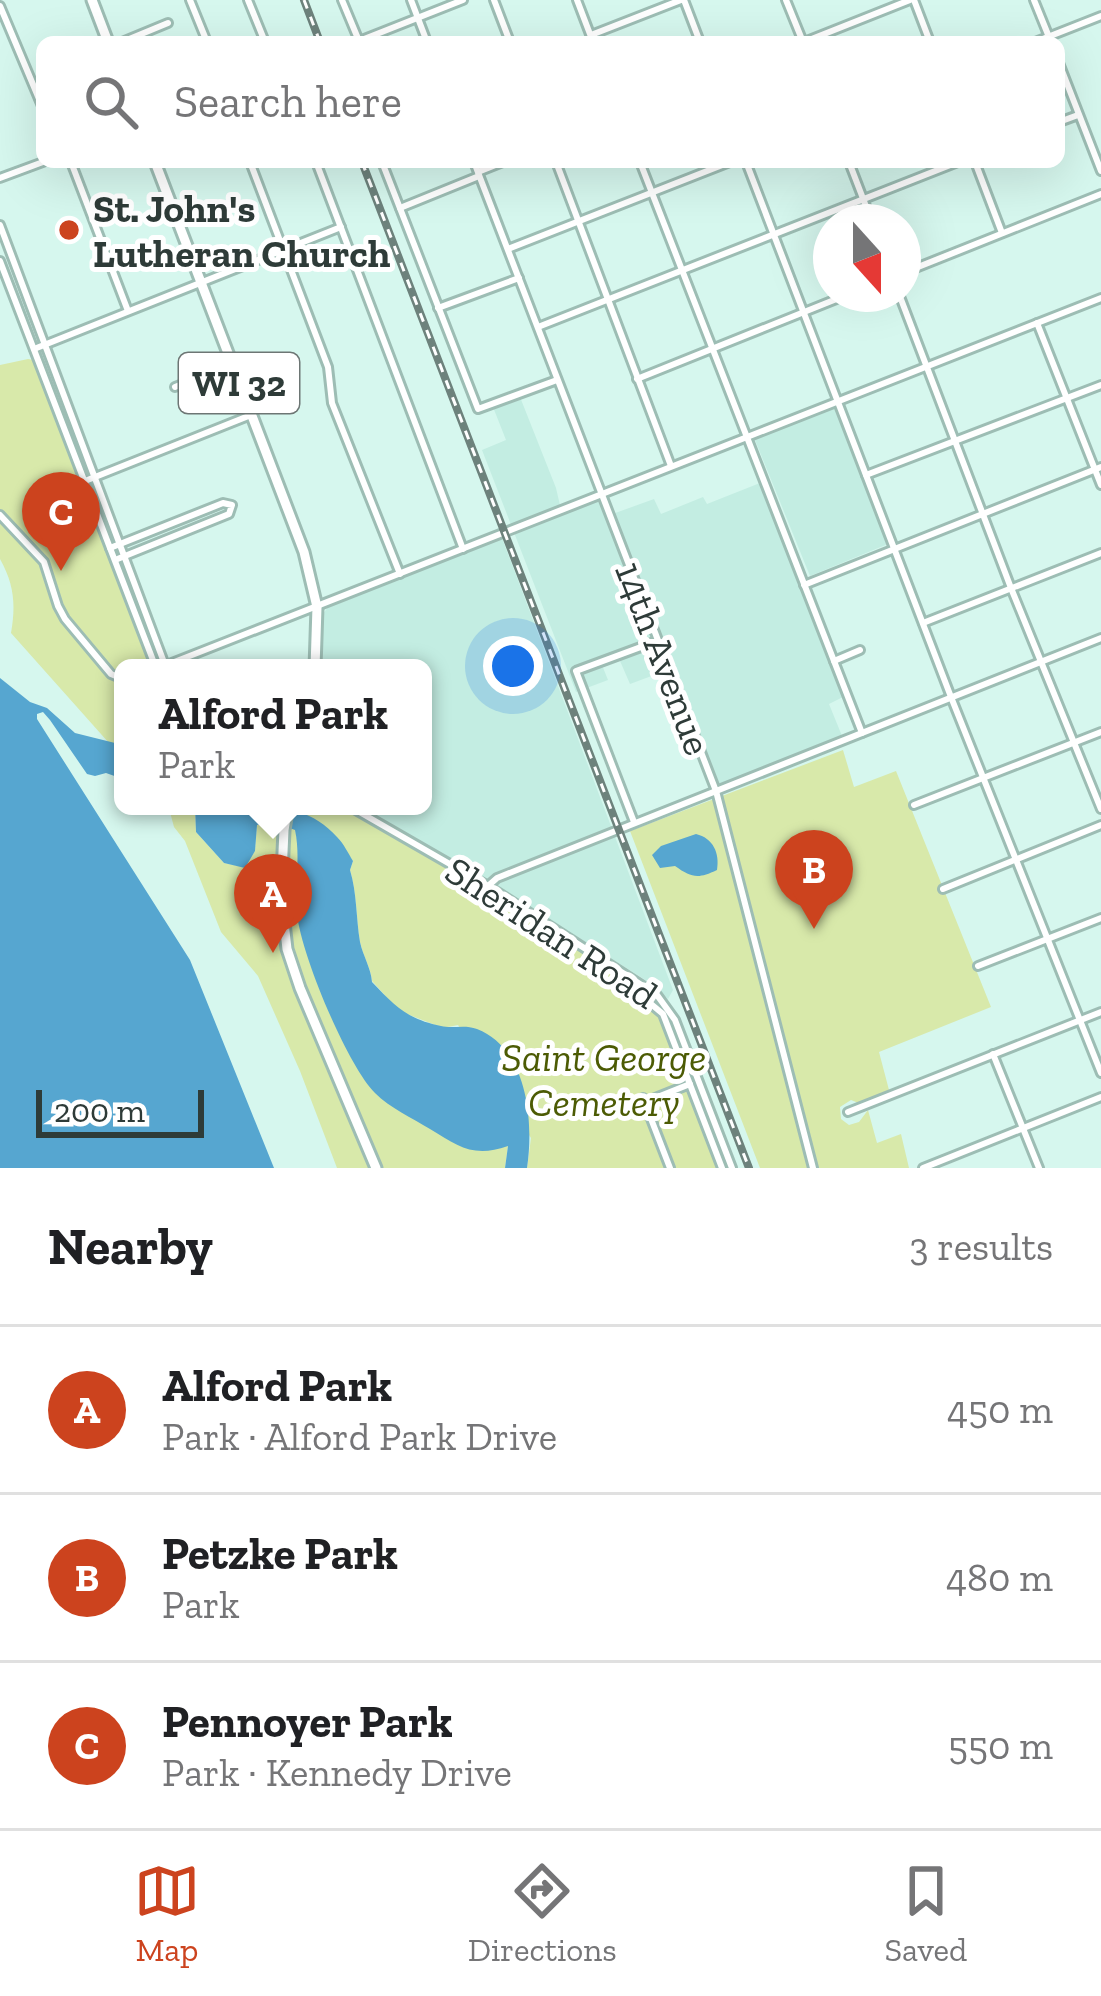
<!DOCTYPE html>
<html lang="en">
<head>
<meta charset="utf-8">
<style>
	body { margin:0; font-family:"Zilla Slab",serif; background:#f6f6f6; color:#202124 }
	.compass { position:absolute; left:813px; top:204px; width:108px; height:108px; border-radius:50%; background:#fff; box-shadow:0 12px 48px #0002; rotate:159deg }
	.scale { position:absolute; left:36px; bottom:30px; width:168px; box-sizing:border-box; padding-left:12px; border:6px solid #2e3b38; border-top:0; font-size:33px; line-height:42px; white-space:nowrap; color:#2e3b38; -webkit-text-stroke:9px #fff; paint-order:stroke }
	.you { position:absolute; left:513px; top:666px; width:42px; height:42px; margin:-30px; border:9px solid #fff; border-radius:50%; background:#1a73e8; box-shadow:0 0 0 18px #1a73e833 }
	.badge { display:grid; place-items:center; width:78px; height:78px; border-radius:50%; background:#cc431e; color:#fff; font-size:39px; font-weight:700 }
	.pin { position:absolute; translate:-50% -99px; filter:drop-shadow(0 3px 6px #0008) }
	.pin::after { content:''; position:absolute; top:63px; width:42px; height:36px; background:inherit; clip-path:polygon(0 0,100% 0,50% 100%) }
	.popup { position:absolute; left:114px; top:659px; width:318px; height:156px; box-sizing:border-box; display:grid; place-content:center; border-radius:18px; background:#fff; filter:drop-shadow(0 3px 9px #0005); font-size:39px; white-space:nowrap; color:#757577 }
	.popup b { font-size:45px; color:#202124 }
	.popup::after { content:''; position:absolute; left:50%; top:100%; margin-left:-24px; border:24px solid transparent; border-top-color:#fff }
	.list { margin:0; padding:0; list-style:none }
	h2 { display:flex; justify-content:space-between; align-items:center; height:156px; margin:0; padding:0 48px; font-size:51px }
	h2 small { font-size:39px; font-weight:400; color:#757577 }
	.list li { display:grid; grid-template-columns:78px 1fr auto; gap:36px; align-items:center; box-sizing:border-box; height:168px; padding:0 48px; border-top:3px solid #e0e0e0 }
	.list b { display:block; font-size:45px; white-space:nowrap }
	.list p { margin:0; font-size:39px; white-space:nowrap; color:#757577 }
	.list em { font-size:39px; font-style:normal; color:#757577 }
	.icon { flex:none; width:66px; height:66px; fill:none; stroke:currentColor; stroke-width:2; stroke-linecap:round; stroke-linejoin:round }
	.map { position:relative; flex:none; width:1101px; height:1168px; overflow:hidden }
	.search { position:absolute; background:#fff; box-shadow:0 12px 48px #0002; left:36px; right:36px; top:36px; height:132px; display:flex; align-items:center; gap:30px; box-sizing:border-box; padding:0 42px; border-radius:18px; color:#757577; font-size:45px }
	.sheet { height:660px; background:#fff }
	nav { display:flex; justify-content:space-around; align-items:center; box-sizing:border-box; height:168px; border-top:3px solid #e0e0e0; background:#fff; font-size:33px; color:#757577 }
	nav a { display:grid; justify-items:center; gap:6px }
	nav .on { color:#cc431e }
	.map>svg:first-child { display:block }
	.built { fill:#c3ede2 }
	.green { fill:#d8e9aa }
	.water { fill:#56a6d0 }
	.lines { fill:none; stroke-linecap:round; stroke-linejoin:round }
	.minor-casing { stroke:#9dbdb4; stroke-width:12 }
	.major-casing { stroke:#9dbdb4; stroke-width:15 }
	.minor { stroke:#fff; stroke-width:6 }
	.major { stroke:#fff; stroke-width:9 }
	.rail-casing { stroke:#6d827c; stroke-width:8 }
	.rail { stroke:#fff; stroke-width:3; stroke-dasharray:9; stroke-linecap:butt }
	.poi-dot { fill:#cc431e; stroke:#fff; stroke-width:4.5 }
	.labels { text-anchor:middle; stroke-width:10; stroke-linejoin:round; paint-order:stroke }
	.shield { fill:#fff; stroke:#6d7674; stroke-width:3 }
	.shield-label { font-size:36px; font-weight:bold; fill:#2e3b38 }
	.poi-label { font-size:39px; font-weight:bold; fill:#2e3b38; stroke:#fff; text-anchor:start }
	.street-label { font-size:39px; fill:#2e3b38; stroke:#fff }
	.park-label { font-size:39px; font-style:italic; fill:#4c5b04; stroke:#fff }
</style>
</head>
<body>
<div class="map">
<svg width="1101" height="1168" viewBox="0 0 1101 1168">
	<rect width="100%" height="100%" fill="#d6f7ee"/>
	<g class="built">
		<path d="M 520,397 L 556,488 L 562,514 L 598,501 L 607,516 L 654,499 L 661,514 L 703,497 L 707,504 L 760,483 L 843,697 L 829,704 L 842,736 L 719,785 L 673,668 L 630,684 L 617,654 L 600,660 L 608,680 L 576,692 L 482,450 L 506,440 L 493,407 Z"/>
		<path d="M 832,407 L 837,410 L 888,544 L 810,576 L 755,440 L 760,436 Z"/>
		<path d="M 502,538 L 673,990 L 668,999 L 647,981 L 558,925 L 361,806 L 423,806 L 423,668 L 323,668 L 323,614 L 328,607 Z"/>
	</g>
	<g class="green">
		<path d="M 28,359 L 34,360 L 153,668 L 123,668 L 123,745 L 109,743 L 11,633 C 16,604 14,584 0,559 L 0,365 Z"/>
		<path d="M 843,750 L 854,787 L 896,771 L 991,1007 L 879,1052 L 889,1090 L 861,1104 L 851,1100 L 840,1107 L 841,1119 L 849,1125 L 859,1122 L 868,1110 L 877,1143 L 901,1134 L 909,1168 L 760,1168 L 630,831 Z"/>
		<path d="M 163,806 L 195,806 L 196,832 L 224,863 L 244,867 L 255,851 L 257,825 L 271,821 L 295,829 L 299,849 L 297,914 L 508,1146 L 505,1168 L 337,1168 L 300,1071 L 258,976 L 221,932 L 185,841 L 174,827 L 170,812 Z"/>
		<path d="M 297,806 L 342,806 L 487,889 L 661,1004 L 726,1168 L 527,1168 L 531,1138 L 458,1025 L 443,1028 L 399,1011 L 372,981 C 371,968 363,956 360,942 C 356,918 357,893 350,870 L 353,861 C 337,838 322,822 296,811 Z"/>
	</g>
	<g class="water">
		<path d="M 0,678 L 30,702 L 47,708 L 75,733 L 123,745 L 123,779 L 106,773 L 95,776 L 87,774 L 50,720 L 43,712 L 37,714 L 37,719 L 190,960 L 274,1168 L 0,1168 Z"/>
		<path d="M 195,806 C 244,806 301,796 337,837 C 344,844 348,853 353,861 L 350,870 C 357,893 356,918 360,942 C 363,956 371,968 372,982 C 395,1006 407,1019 441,1026 C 453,1029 464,1024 477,1029 C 528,1049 534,1122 527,1168 L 505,1168 L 508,1146 C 474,1158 459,1147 430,1129 C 412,1118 390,1108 375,1093 C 347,1065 301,954 297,914 C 294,885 301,858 295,830 L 271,821 L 257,825 L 255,851 L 245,868 L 224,863 L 196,832 Z"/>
		<path d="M 696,834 C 713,838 720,853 717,870 C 698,879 692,878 675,866 L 660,868 L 652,855 L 661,846 Z"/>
	</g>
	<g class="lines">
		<g class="minor-casing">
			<g id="minor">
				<path d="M 190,0 L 207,42"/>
				<path d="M 248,0 L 265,42"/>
				<path d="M 342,0 L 359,41"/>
				<path d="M 411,0 L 427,42"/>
				<path d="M 494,0 L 510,42"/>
				<path d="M 577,0 L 593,42"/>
				<path d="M 684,0 L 700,42"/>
				<path d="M 786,0 L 803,42"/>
				<path d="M 914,0 L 930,42"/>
				<path d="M 1034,0 L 1051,42"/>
				<path d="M 0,6 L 42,106"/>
				<path d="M 591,35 L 681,0"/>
				<path d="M 359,41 L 463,0"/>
				<path d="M 122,42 L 168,23"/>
				<path d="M 804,42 L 910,0"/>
				<path d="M 1035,42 L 1101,16"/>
				<path d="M 1059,63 L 1101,171"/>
				<path d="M 1059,122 L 1078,115"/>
				<path d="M 71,162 L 128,311"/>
				<path d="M 250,162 L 328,367 L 332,403 L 400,574"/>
				<path d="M 316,162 L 463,549"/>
				<path d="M 382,162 L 478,409 L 557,380"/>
				<path d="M 474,162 L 716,791 L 813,1168"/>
				<path d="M 556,162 L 671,466"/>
				<path d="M 640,162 L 862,733"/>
				<path d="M 746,162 L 951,697 L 1101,1073"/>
				<path d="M 849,162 L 872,222"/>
				<path d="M 975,162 L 1002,233"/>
				<path d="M 478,172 L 503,162"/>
				<path d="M 0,178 L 43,162"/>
				<path d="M 400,208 L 479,176"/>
				<path d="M 0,225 L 165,665"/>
				<path d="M 508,249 L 730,162"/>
				<path d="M 0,261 L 156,668"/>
				<path d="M 903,273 L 1101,194"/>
				<path d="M 899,294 L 1011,588 L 1101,809"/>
				<path d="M 438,308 L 519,278"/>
				<path d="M 1037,323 L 1101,485"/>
				<path d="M 538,327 L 958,162"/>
				<path d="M 34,349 L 341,227"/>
				<path d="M 637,379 L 849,294"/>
				<path d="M 175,387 L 232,364"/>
				<path d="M 866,475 L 1101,385"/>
				<path d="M 85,481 L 251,415"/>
				<path d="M 0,515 L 44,562 L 58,606 L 65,619 L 111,674 L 123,679"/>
				<path d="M 110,548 L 223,503 L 232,505 L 229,514 L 115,560"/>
				<path d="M 804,585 L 1101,467"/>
				<path d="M 923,623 L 1101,553"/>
				<path d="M 834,661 L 860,650"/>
				<path d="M 159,668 L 1101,298"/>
				<path d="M 914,805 L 1101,732"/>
				<path d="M 349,806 L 488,886 L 657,995 L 675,1020 L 732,1168"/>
				<path d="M 634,822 L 576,671 L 657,641"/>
				<path d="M 488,886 L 497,878 L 1101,638"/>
				<path d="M 943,889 L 1101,825"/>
				<path d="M 978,966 L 1101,918"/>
				<path d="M 633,989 L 663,1014 L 722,1168"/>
				<path d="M 993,1054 L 1039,1168"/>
				<path d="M 643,1098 L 670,1168"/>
				<path d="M 645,1102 L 690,1084"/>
				<path d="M 848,1112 L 1101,1012"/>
				<path d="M 923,1168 L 1101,1097"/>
			</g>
		</g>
		<g class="major-casing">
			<g id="major">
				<path d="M 92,0 L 108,42"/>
				<path d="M 155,162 L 304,552 L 317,607 L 315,668"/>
				<path d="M 288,806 L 284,830 L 281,896 L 287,949 L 300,988 L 376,1168"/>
			</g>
		</g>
		<use href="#minor" class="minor"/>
		<use href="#major" class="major"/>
		<g class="rail-casing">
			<g id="rail">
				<path d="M 304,0 L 320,42"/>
				<path d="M 362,162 L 749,1168"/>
			</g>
		</g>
		<use href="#rail" class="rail"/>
	</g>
	<circle class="poi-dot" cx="69" cy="230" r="12"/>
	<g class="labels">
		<rect class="shield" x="179" y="353" width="120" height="60" rx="9"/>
		<g class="shield-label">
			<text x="239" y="396">WI 32</text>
		</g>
		<g class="poi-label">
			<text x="93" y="222">St. John's<tspan x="93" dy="45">Lutheran Church</tspan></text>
		</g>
		<g class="street-label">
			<text transform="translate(664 658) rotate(69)" y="14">14th Avenue</text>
			<text transform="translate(552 932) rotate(33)" y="14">Sheridan Road</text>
		</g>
		<g class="park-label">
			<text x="604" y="1071">Saint George<tspan x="604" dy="45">Cemetery</tspan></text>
		</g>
	</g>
</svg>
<svg class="compass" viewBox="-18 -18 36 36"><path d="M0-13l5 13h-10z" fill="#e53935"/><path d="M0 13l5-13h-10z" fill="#757577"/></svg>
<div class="scale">200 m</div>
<div class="you"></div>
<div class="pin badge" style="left:273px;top:953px">A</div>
<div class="popup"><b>Alford Park</b>Park</div>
<div class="pin badge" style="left:814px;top:929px">B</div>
<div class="pin badge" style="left:61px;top:571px">C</div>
<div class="search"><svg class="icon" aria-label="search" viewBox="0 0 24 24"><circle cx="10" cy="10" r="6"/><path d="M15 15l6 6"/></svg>Search here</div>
</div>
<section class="sheet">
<h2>Nearby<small>3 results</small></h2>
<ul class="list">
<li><span class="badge">A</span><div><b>Alford Park</b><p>Park · Alford Park Drive</p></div><em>450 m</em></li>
<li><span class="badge">B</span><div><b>Petzke Park</b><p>Park</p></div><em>480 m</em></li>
<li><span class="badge">C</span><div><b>Pennoyer Park</b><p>Park · Kennedy Drive</p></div><em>550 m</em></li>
</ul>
</section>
<nav>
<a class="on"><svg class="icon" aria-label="map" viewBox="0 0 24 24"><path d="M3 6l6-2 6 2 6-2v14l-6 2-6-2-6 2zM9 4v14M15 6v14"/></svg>Map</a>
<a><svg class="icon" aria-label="directions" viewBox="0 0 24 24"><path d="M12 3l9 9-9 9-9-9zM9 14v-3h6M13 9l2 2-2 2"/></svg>Directions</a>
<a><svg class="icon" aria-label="saved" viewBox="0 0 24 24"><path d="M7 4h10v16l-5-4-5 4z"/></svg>Saved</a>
</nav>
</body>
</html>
